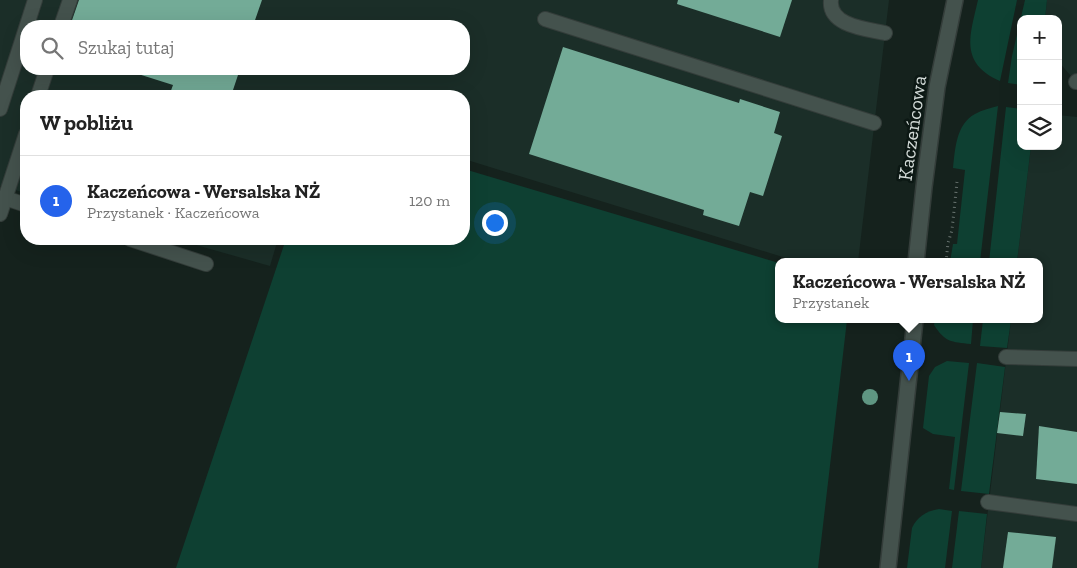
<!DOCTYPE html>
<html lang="pl">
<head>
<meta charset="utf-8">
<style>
	body { margin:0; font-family:"Zilla Slab",serif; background:#f2f2f2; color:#222 }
	.controls { position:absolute; right:15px; top:15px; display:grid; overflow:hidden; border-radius:10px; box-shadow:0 5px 20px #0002 }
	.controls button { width:45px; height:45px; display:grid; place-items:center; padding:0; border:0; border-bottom:1px solid #e0e0e0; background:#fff; color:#222; font:25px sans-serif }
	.you { position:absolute; left:494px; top:222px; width:18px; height:18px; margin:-12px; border:4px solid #fff; border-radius:50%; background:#1a73e8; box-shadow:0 0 0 8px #1a73e833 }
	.badge { display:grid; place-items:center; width:32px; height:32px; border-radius:50%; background:#2563eb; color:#fff; font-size:16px; font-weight:700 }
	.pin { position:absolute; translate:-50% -41px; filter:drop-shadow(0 1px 2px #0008) }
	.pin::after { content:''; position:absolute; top:26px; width:18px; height:15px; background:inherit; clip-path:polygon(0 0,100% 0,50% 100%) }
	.popup { position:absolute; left:775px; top:258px; width:268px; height:65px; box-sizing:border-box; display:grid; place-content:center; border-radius:10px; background:#fff; filter:drop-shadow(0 1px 4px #0005); font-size:16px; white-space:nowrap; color:#767676 }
	.popup b { font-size:19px; color:#222 }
	.popup::after { content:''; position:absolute; left:50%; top:100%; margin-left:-10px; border:10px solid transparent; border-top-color:#fff }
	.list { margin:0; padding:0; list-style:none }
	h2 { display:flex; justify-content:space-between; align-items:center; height:65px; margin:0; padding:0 20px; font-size:21px }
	h2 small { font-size:16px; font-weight:400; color:#767676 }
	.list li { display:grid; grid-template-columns:32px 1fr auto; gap:15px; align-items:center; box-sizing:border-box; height:90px; padding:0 20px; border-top:1px solid #e0e0e0 }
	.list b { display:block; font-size:19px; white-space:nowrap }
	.list p { margin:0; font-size:16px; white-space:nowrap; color:#767676 }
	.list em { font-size:16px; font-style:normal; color:#767676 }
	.icon { flex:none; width:28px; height:28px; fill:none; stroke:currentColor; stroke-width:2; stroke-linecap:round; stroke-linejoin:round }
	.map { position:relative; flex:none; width:1077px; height:568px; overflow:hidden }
	.search { position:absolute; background:#fff; box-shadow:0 5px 20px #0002; left:20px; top:20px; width:450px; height:55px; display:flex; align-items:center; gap:12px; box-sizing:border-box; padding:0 18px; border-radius:20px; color:#767676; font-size:19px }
	.panel { position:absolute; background:#fff; box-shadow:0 5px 20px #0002; left:20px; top:90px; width:450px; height:155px; border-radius:20px }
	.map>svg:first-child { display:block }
	.built { fill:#1b2e28; fill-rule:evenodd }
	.green { fill:#0e4032 }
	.building { fill:#73ab97 }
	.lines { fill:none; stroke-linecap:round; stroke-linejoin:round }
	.lane-casing { stroke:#343d3a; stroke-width:16 }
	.secondary-casing { stroke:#343d3a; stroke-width:18 }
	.path { stroke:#697470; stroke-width:3; stroke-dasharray:1 4; stroke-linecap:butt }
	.lane { stroke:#44524d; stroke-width:14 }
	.secondary { stroke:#44524d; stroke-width:15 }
	.tree { fill:#5f9682 }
	.labels { text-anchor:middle; stroke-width:5; stroke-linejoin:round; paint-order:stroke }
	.street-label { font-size:20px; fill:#d2dad7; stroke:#0c1814 }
</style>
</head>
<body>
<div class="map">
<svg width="1077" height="568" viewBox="0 0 1077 568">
	<rect width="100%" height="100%" fill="#15221d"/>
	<g class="built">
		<path d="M 0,0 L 889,0 L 858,262 L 799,262 L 464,159 L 464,96 L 26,96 L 26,193 L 0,186 ZM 26,26 L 464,26 L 464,69 L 26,69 Z"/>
		<path d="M 1047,0 L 1077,0 L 1077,83 L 1058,61 L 1058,19 L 1045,19 Z"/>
		<path d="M 1058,115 L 1077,117 L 1077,568 L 981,568 L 1011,320 L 1039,320 L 1039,262 L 1017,262 L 1031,146 L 1058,146 Z"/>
		<path d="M 175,239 L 278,239 L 270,266 Z"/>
	</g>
	<g class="green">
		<path d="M 978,0 L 1017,0 L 1000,81 C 959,63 970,35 978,0 Z"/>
		<path d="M 1025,0 L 1047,0 L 1045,19 L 1021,19 L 1021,85 L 1008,83 L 1012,56 Z"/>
		<path d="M 998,106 L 980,262 L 950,262 L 953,244 L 957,244 L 965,170 L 953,168 C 955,150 956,124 975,114 C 982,110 991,108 998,106 Z"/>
		<path d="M 1006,107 L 1021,109 L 1021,146 L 1031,146 L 1017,262 L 989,262 Z"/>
		<path d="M 464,169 L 779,263 L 779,320 L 847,320 L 818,568 L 176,568 L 286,239 L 464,239 Z"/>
		<path d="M 935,320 L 973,320 L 971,344 C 951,342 945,342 934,325 Z"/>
		<path d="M 983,320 L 1011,320 L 1007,348 L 980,346 Z"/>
		<path d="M 947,361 L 969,363 L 954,490 L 949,489 L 955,437 L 933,434 L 923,428 L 929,376 L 935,367 Z"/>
		<path d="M 977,363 L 1005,367 L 989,494 L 961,491 Z"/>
		<path d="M 939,509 L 952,511 L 945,568 L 907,568 L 912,528 C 917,517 926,511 939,509 Z"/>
		<path d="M 959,511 L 987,514 L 981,568 L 952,568 Z"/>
	</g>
	<g class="building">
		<path d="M 79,0 L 262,0 L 253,26 L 70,26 Z"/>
		<path d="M 678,0 L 792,0 L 780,37 L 677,4 Z"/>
		<path d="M 563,47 L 739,103 L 740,99 L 780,112 L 774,133 L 782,136 L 763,196 L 750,192 L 739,226 L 703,215 L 704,210 L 529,154 Z"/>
		<path d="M 136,69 L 240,69 L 231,96 L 169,96 L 173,85 L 135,73 Z"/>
		<path d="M 1000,412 L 1026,414 L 1023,436 L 997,433 Z"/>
		<path d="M 1039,426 L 1077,432 L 1077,484 L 1036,479 Z"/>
		<path d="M 1008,532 L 1056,537 L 1052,568 L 1003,568 Z"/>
	</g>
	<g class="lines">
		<g class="lane-casing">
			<g id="lane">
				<path d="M 831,0 C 828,26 867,29 885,33"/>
				<path d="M 545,19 L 874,123"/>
				<path d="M 61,26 L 70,0"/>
				<path d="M 1076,82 L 1077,81"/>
				<path d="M 38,96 L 47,69"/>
				<path d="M 0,109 L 35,0"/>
				<path d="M 5,198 L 26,205"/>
				<path d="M 0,214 L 26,134"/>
				<path d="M 130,239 L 206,264"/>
				<path d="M 1006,357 L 1077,359"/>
				<path d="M 988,502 L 1077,514"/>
			</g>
		</g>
		<g class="secondary-casing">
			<g id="secondary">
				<path d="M 916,262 L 924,187 L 937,87 L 955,0"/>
				<path d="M 888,568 L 915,320"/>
			</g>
		</g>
		<path class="path" d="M 946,262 L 948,243 L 952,230 L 957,182"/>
		<use href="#lane" class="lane"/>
		<use href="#secondary" class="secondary"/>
	</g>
	<circle class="tree" cx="870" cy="397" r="8"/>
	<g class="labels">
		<g class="street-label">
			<text transform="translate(912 128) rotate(-82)" y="7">Kaczeńcowa</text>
		</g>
	</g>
</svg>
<div class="controls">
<button>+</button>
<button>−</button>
<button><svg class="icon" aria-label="layers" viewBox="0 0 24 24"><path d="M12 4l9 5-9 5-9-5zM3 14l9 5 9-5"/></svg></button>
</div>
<div class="you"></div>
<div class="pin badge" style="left:909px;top:381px">1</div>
<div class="popup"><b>Kaczeńcowa - Wersalska NŻ</b>Przystanek</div>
<div class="search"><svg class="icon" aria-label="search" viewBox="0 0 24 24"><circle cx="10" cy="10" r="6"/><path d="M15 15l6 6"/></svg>Szukaj tutaj</div>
<section class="panel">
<h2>W pobliżu<small></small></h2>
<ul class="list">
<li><span class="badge">1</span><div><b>Kaczeńcowa - Wersalska NŻ</b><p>Przystanek · Kaczeńcowa</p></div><em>120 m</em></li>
</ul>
</section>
</div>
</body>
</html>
